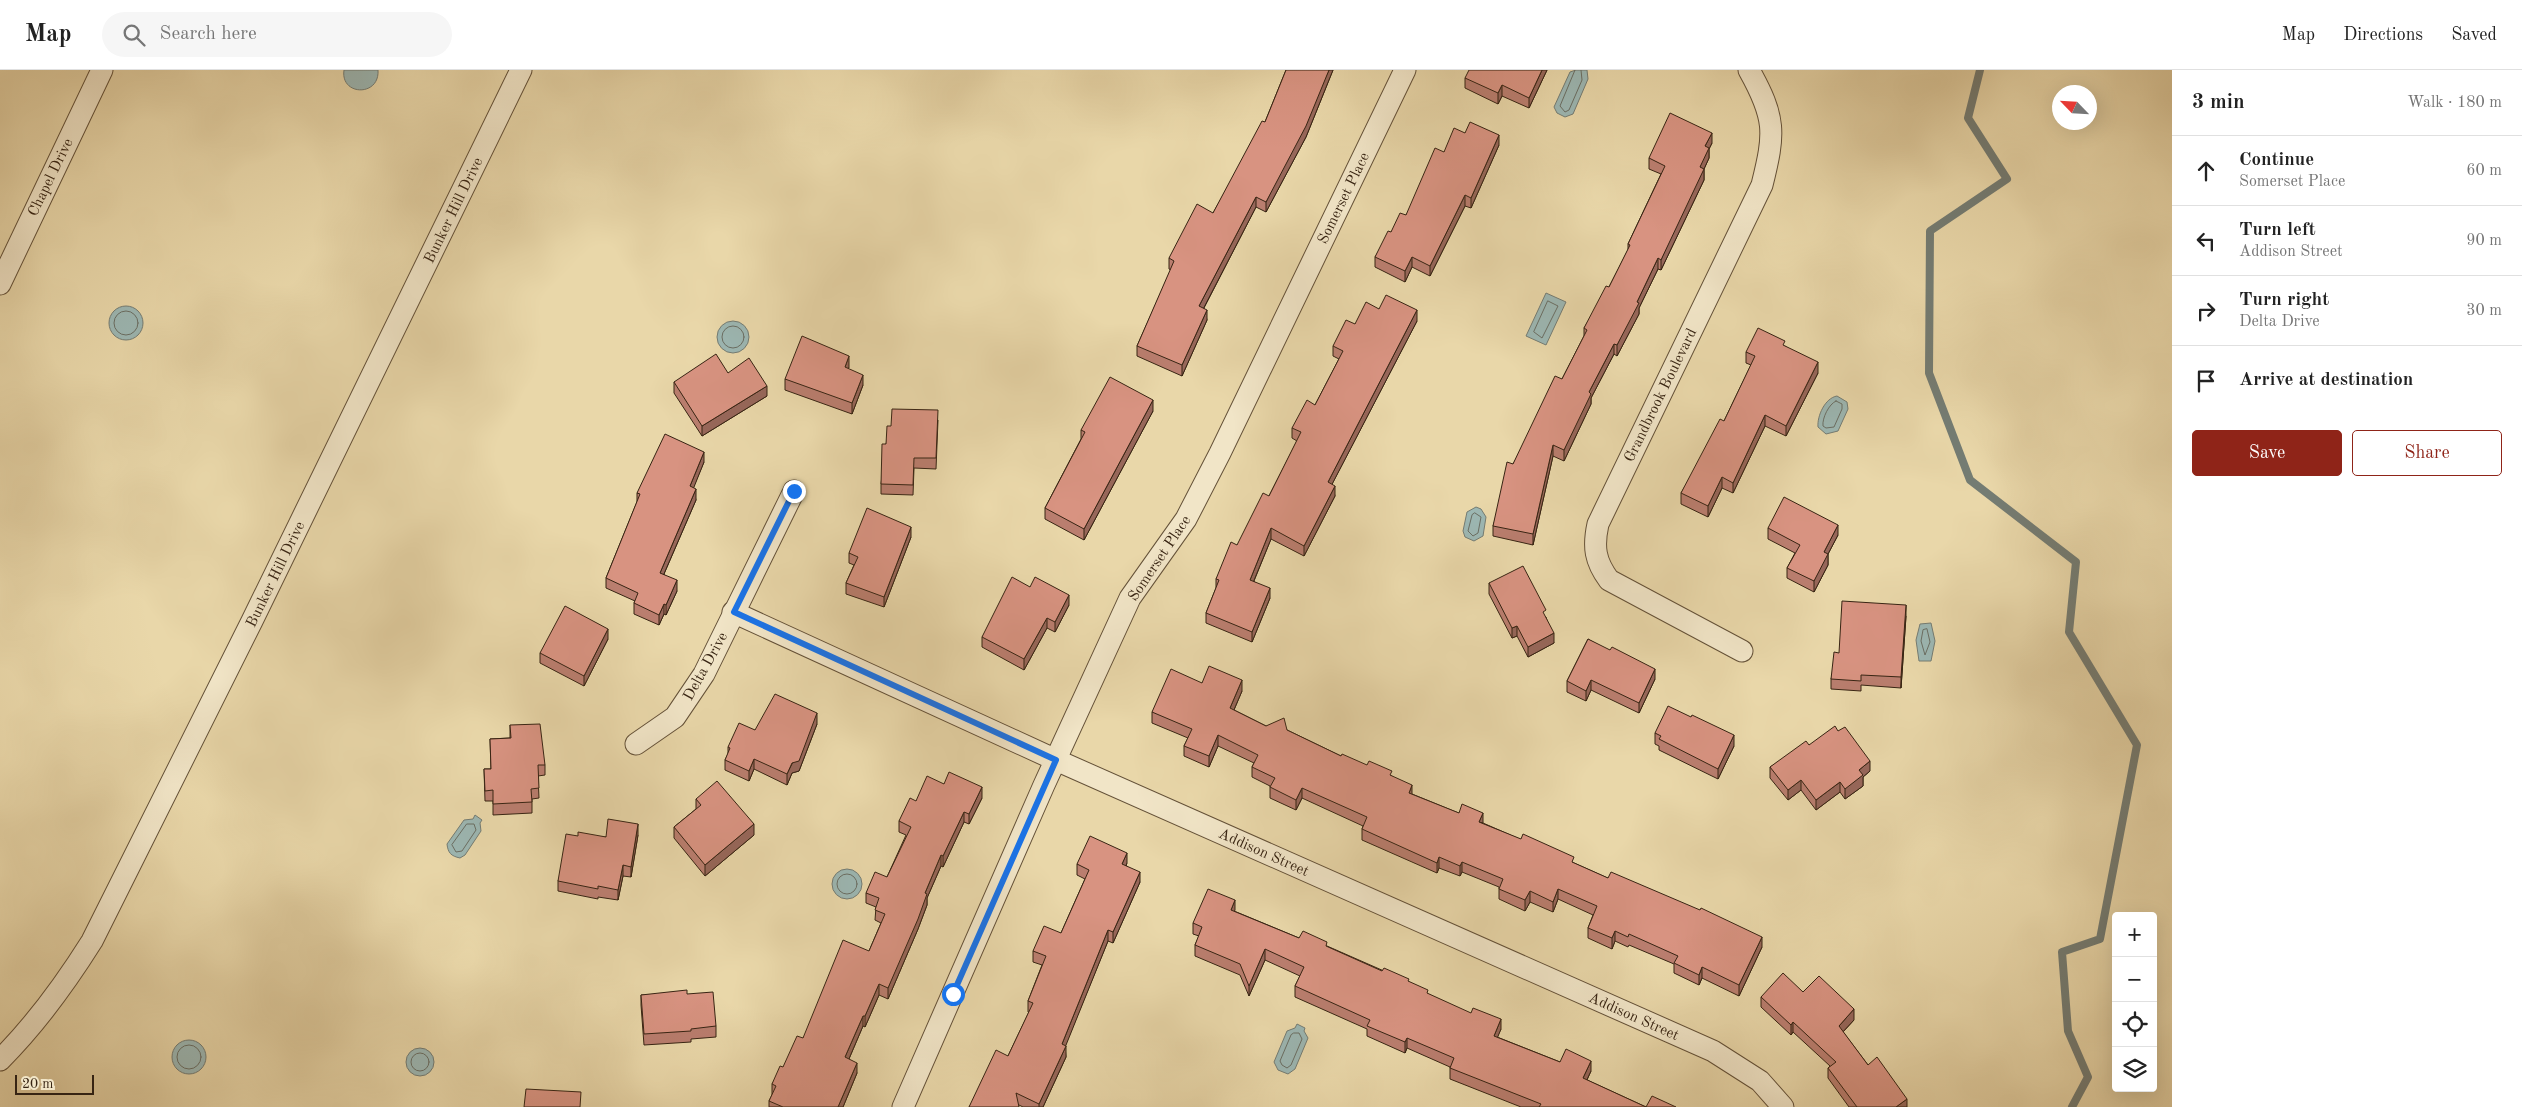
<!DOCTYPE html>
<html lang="en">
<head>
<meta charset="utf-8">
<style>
	body { margin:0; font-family:"Old Standard TT",serif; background:#f6f6f6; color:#222 }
	.controls { position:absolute; right:15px; bottom:15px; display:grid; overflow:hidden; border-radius:5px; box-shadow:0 5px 20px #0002 }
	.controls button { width:45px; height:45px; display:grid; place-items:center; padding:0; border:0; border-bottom:1px solid #e0e0e0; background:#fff; color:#222; font:25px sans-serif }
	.compass { position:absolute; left:2052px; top:15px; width:45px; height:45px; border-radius:50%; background:#fff; box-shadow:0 5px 20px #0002; rotate:295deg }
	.scale { position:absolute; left:15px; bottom:12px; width:79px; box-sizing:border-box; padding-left:5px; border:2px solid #372413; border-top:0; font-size:14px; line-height:18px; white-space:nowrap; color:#372413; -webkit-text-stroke:4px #f1e5c7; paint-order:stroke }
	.stop { position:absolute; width:15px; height:15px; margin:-11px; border:4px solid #1a73e8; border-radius:50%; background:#fff }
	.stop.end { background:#1a73e8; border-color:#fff; box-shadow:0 1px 5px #0008 }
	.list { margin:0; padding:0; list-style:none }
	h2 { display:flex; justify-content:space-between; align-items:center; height:65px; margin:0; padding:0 20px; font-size:21px }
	h2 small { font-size:16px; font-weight:400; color:#767676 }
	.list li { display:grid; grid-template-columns:32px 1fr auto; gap:15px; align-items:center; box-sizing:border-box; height:70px; padding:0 20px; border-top:1px solid #e0e0e0 }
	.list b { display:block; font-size:19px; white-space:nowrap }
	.list p { margin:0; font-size:16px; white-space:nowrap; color:#767676 }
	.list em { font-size:16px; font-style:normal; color:#767676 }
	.actions { display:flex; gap:10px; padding:15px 20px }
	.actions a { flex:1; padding:11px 0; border:1px solid #8f2418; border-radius:5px; text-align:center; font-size:18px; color:#8f2418 }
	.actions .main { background:#8f2418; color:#fff }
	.icon { flex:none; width:28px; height:28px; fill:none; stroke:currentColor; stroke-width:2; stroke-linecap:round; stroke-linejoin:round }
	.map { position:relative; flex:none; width:2172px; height:1037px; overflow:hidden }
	header { display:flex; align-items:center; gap:30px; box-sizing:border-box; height:70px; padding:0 25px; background:#fff; border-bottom:1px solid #e0e0e0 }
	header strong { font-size:24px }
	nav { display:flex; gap:28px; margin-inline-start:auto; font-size:18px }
	.search { width:350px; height:45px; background:#f6f6f6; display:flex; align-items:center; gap:12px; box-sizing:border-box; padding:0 18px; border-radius:28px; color:#767676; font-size:19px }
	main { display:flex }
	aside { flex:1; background:#fff }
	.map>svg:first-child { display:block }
	.water { fill:#9cb7b3; stroke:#747c73 }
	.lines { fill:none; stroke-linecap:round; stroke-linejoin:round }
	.shore { stroke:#6a6e63; stroke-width:1 }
	.stream { stroke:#747c73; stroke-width:8 }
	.street-casing { stroke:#645138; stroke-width:23 }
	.street { stroke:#f1e5c7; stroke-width:21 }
	.wall { fill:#ba7e6f; stroke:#372413 }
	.shaded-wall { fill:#97675a; stroke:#372413 }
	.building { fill:#d89381; stroke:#372413 }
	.route { stroke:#1a73e8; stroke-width:6 }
	.labels { text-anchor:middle; stroke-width:4.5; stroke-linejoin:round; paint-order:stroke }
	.street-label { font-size:15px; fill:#372413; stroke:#f1e5c7 }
</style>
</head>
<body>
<header>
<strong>Map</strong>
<div class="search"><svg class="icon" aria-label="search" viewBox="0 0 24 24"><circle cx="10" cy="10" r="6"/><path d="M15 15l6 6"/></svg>Search here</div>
<nav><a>Map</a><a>Directions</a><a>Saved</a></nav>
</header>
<main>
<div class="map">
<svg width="2172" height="1037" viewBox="0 0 2172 1037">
	<rect width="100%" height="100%" fill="#e9d7a9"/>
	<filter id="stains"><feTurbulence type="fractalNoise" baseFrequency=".004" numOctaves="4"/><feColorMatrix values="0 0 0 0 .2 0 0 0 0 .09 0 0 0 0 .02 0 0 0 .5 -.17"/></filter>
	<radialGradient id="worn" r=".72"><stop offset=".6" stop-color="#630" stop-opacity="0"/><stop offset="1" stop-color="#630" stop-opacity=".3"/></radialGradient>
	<g class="water">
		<path d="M 344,0 L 378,0 C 380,27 340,26 344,0 Z"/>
		<path d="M 1576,0 L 1587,0 L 1588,9 L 1573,44 L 1565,47 L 1557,43 L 1554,37 L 1570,2 Z"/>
		<path d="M 1546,223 L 1566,232 L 1546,275 L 1526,266 Z"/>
		<circle cx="126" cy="253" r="17"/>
		<circle cx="733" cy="267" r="16"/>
		<path d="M 1837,326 L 1847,332 L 1848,339 L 1838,361 L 1826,364 L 1818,357 C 1817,346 1825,328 1837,326 Z"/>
		<path d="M 1476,437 L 1481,439 L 1486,447 L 1483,466 L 1474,471 L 1465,467 L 1463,461 L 1467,442 Z"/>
		<path d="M 1931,553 L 1935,571 L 1931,591 L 1919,591 L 1916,570 L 1920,554 Z"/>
		<path d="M 475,745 L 482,750 L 480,753 L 481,761 L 465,785 L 460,788 C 451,786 448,783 447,774 L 464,750 L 473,749 Z"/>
		<circle cx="847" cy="814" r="15"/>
		<path d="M 1297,954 L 1305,958 L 1304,961 L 1308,968 L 1295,999 L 1288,1004 L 1278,1000 L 1274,992 L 1287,961 L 1295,958 Z"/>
		<circle cx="189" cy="987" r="17"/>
		<circle cx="420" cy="992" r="14"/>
	</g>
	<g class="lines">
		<g class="shore">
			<path d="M 1575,0 L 1560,36 L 1565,42 L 1569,40 L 1582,10 L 1581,0"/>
			<path d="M 1548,231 L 1558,236 L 1542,268 L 1534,262 Z"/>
			<circle cx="126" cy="253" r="12"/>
			<circle cx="733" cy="267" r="11"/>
			<path d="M 1836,331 L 1842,334 L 1842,339 L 1834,357 L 1826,358 L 1823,356 C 1822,348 1829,334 1836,331 Z"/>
			<path d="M 1475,443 L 1481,447 L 1478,463 L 1473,466 L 1468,461 L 1472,445 Z"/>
			<path d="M 1927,559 L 1930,572 L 1925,585 L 1921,571 L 1923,560 Z"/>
			<path d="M 467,754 L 474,754 L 476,760 L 462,781 L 456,782 L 452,775 Z"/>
			<circle cx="847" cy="814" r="10"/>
			<path d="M 1294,963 L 1299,963 L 1302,969 L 1291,995 L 1287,998 L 1282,995 L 1280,991 L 1291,965 Z"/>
			<circle cx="189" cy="987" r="12"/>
			<circle cx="420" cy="992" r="9"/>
		</g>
		<path class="stream" d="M 1980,0 L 1968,48 L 2007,109 L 1930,161 L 1929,303 L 1970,410 L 2076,492 L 2069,562 L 2137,675 L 2100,869 L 2062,882 L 2068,961 L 2088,1007 L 2072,1037"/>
		<g class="street-casing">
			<g id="street">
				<path d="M 0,214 L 102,0"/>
				<path d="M 733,542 L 1056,690 L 1713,981 L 1760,1011 L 1783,1037"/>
				<path d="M 1742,581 L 1609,510 C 1595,491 1593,477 1598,454 L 1762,115 C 1775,63 1776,48 1749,0"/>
				<path d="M 636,674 L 675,647 L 704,604 L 794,421"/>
				<path d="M 0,990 C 36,954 65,914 92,871 L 252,551 L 521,0"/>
				<path d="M 903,1037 L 1044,715 L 1130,528 L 1186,449 L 1220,383 L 1405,0"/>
			</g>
		</g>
		<use href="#street" class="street"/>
	</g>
	<g class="wall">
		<path d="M 1286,0 L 1333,0 L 1306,67 L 1266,142 L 1256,137 L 1204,238 L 1207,250 L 1182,306 L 1137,286 L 1137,276 L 1171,200 L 1169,199 L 1169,188 L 1213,143 L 1265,52 Z"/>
		<path d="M 1547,0 L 1529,38 L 1502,26 L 1498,34 L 1465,18 L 1465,8 Z"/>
		<path d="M 1465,63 L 1499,75 L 1471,138 L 1465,136 L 1430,206 L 1412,197 L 1405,212 L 1375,197 L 1375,187 L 1391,162 L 1406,145 L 1444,82 Z"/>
		<path d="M 1712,73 L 1709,79 L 1709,88 L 1704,99 L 1704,110 L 1661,200 L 1658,199 L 1639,238 L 1639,244 L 1617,286 L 1614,284 L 1591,328 L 1591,334 L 1564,391 L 1553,386 L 1533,475 L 1493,466 L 1493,456 L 1513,394 L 1562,309 L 1584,266 L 1584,258 L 1609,217 L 1628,180 L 1628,174 L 1661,104 L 1649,99 L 1649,88 Z"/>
		<path d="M 1379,239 L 1417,251 L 1332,414 L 1335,426 L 1304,486 L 1271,469 L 1254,511 L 1270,528 L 1252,572 L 1206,553 L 1206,543 L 1216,518 L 1216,509 L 1269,426 L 1297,371 L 1292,368 L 1292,358 L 1315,335 L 1339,289 L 1333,286 L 1333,276 L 1355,254 Z"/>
		<path d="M 1785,276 L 1818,303 L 1786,366 L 1765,356 L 1733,423 L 1722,418 L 1708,447 L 1681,434 L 1681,423 L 1724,351 L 1751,295 L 1746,293 L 1746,282 Z"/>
		<path d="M 849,297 L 848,299 L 863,315 L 852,344 L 785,320 L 785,309 Z"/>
		<path d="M 728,303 L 767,326 L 702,366 L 674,323 L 674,312 Z"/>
		<path d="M 1153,341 L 1084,470 L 1045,449 L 1045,438 L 1081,369 L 1081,360 Z"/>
		<path d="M 938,350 L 936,399 L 914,398 L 913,425 L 881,424 L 881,414 L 886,374 L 891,356 Z"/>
		<path d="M 704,392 L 693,418 L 696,430 L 664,504 L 677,521 L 666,545 L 664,544 L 659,555 L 634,544 L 634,533 L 635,531 L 606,518 L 606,508 L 637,432 L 637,423 Z"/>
		<path d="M 1768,458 L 1838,465 L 1828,484 L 1828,495 L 1814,522 L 1787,508 L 1787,498 L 1795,483 L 1768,469 Z"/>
		<path d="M 911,467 L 884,537 L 846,524 L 846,513 L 854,495 L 849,493 L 849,483 Z"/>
		<path d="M 1489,513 L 1546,547 L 1554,573 L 1528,587 L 1517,566 L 1512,568 L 1489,524 Z"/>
		<path d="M 1030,517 L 1069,535 L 1055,562 L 1047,558 L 1024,600 L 982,577 L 982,567 Z"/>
		<path d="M 1906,546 L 1901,618 L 1861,615 L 1861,621 L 1831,619 L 1831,609 L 1839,583 Z"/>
		<path d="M 608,569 L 584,616 L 540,593 L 540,583 Z"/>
		<path d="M 1588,569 L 1655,609 L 1639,643 L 1591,620 L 1586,631 L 1567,622 L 1567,611 Z"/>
		<path d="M 1202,613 L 1242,621 L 1234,640 L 1266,656 L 1287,660 L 1341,686 L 1392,706 L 1412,724 L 1483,753 L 1574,793 L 1762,877 L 1739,926 L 1702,908 L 1699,915 L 1674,903 L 1674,894 L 1629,875 L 1628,877 L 1615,871 L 1612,879 L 1588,868 L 1588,858 L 1593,845 L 1558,829 L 1553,842 L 1530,832 L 1525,841 L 1499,829 L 1499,817 L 1462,802 L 1460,806 L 1439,798 L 1437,803 L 1362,770 L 1362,759 L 1363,756 L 1302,728 L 1296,740 L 1270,728 L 1270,716 L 1252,707 L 1252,697 L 1254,693 L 1218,676 L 1209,697 L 1184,686 L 1184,676 L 1188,668 L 1152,653 L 1152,642 Z"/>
		<path d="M 817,654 L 799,701 L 792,703 L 787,715 L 754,699 L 749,711 L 725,700 L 725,690 L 728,684 L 728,677 L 755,660 Z"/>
		<path d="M 510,655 L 545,695 L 545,705 L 538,706 L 539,728 L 532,729 L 532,743 L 493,745 L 493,731 L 485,731 L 484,699 L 491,699 L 490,669 L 510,668 Z"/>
		<path d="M 1655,663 L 1734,676 L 1718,709 L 1659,680 L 1659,676 L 1655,674 Z"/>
		<path d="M 1809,675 L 1870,701 L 1863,707 L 1863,716 L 1845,729 L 1840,722 L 1816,740 L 1801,720 L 1788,730 L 1770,708 L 1770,697 Z"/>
		<path d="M 944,714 L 982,728 L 969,754 L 964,752 L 943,797 L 941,796 L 927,828 L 927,835 L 918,859 L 888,929 L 879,925 L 865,957 L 863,956 L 849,989 L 857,1003 L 843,1037 L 769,1037 L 769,1031 L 772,1025 L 772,1014 L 803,968 L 869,881 L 881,853 L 875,850 L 876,837 L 866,833 L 866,823 L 887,807 L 906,765 L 899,762 L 899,751 L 916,731 Z"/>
		<path d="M 696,729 L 754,765 L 705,806 L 674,768 L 674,757 L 696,739 Z"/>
		<path d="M 638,765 L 631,807 L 623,806 L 618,830 L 598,827 L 598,829 L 558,821 L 558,811 L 578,766 L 606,767 Z"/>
		<path d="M 1127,793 L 1126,795 L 1140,812 L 1113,873 L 1108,871 L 1065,976 L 1066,987 L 1043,1037 L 1023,1037 L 1019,1035 L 969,1037 L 1008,986 L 1029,942 L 1028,942 L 1028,931 L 1042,895 L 1033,892 L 1033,881 L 1061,863 L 1085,809 L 1077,805 L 1077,794 Z"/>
		<path d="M 1235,840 L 1234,841 L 1299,868 L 1327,876 L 1409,912 L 1428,924 L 1501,959 L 1497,967 L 1560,992 L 1591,1001 L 1587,1010 L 1646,1037 L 1521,1037 L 1450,1009 L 1450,997 L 1407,978 L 1405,983 L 1367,966 L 1367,959 L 1295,927 L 1295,916 L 1300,906 L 1265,890 L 1249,926 L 1240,905 L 1195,886 L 1195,875 L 1199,866 L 1193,864 L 1193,853 Z"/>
		<path d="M 1803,922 L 1854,950 L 1843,962 L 1868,995 L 1907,1037 L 1849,1037 L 1828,1008 L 1828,998 L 1830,996 L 1793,962 L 1791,965 L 1761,937 L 1761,927 Z"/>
		<path d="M 687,924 L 716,956 L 716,967 L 691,969 L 691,972 L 644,975 L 641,935 L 641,925 Z"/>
	</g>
	<g class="shaded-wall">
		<path d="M 1329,0 L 1333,0 L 1306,67 L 1266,142 L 1266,132 Z"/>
		<path d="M 1542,0 L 1547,0 L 1529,38 L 1529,28 Z"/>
		<path d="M 1502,15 L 1502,26 L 1498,34 L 1498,23 Z"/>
		<path d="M 1712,63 L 1712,73 L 1709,79 L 1709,88 L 1704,99 L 1704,110 L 1661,200 L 1661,190 L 1700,97 L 1705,76 Z"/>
		<path d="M 1499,65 L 1499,75 L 1471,138 L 1471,128 Z"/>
		<path d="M 1465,125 L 1465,136 L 1430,206 L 1430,196 Z"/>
		<path d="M 1256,127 L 1256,137 L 1199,247 L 1199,236 Z"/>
		<path d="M 1412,187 L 1412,197 L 1405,212 L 1405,201 Z"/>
		<path d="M 1658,188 L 1658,199 L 1639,238 L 1639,244 L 1617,286 L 1617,275 L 1637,232 Z"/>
		<path d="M 1207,240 L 1207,250 L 1182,306 L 1182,295 Z"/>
		<path d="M 1417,240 L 1417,251 L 1328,422 L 1328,412 Z"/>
		<path d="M 1614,274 L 1614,284 L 1591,328 L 1591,334 L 1564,391 L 1564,380 L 1589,322 Z"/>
		<path d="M 849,286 L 849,297 L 845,308 L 845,297 Z"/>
		<path d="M 1818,292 L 1818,303 L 1786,366 L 1786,356 Z"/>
		<path d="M 863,305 L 863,315 L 852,344 L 852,333 Z"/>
		<path d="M 767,316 L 767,326 L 702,366 L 702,356 Z"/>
		<path d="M 1153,330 L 1153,341 L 1084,470 L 1084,459 Z"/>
		<path d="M 1765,345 L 1765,356 L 1733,423 L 1733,413 Z"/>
		<path d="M 1553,375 L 1553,386 L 1533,475 L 1533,464 Z"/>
		<path d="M 704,382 L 704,392 L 690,427 L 690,416 Z"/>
		<path d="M 1722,407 L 1722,418 L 1708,447 L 1708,436 Z"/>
		<path d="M 1335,416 L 1335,426 L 1304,486 L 1304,476 Z"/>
		<path d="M 696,419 L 696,430 L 660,513 L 660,503 Z"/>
		<path d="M 1838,455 L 1838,465 L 1828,484 L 1828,495 L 1814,522 L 1814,511 L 1824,482 Z"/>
		<path d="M 911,457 L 911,467 L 884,537 L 884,527 Z"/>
		<path d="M 1271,458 L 1271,469 L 1250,520 L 1250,510 Z"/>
		<path d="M 677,510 L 677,521 L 666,545 L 666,535 Z"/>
		<path d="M 1270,518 L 1270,528 L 1252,572 L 1252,562 Z"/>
		<path d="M 1069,525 L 1069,535 L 1055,562 L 1055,552 Z"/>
		<path d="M 664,534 L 664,544 L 659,555 L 659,545 Z"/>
		<path d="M 1906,535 L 1906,546 L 1901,618 L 1901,607 Z"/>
		<path d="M 1047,548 L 1047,558 L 1024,600 L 1024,589 Z"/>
		<path d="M 1517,556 L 1517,566 L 1512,568 L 1512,558 Z"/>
		<path d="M 608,559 L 608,569 L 584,616 L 584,606 Z"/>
		<path d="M 1554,563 L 1554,573 L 1528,587 L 1528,577 Z"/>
		<path d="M 1655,599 L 1655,609 L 1639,643 L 1639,633 Z"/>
		<path d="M 1242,610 L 1242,621 L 1230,649 L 1230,638 Z"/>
		<path d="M 1591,610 L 1591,620 L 1586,631 L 1586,621 Z"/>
		<path d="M 817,643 L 817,654 L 799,701 L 792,703 L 787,715 L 787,704 Z"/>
		<path d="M 1218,665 L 1218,676 L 1209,697 L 1209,686 Z"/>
		<path d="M 1734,665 L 1734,676 L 1718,709 L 1718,699 Z"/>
		<path d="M 754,689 L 754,699 L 749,711 L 749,701 Z"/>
		<path d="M 1870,691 L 1870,701 L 1863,707 L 1863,716 L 1845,729 L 1845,719 L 1859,700 Z"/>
		<path d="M 1801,710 L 1801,720 L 1788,730 L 1788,720 Z"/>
		<path d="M 1840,712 L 1840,722 L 1816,740 L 1816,730 Z"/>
		<path d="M 1412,715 L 1412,725 L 1409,723 Z"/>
		<path d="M 982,717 L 982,728 L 969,754 L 969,744 Z"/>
		<path d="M 1302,718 L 1302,728 L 1296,740 L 1296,730 Z"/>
		<path d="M 964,742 L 964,752 L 943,797 L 943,786 Z"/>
		<path d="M 1483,743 L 1483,753 L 1479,752 Z"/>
		<path d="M 638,754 L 638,765 L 631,807 L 631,797 Z"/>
		<path d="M 754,754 L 754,765 L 705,806 L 705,795 Z"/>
		<path d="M 1127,783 L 1127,793 L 1122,804 L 1122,794 Z"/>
		<path d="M 941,785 L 941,796 L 927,828 L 927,835 L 918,859 L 888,929 L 888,918 L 925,823 Z"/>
		<path d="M 1439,787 L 1439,798 L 1437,803 L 1437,793 Z"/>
		<path d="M 1462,792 L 1462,802 L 1460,806 L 1460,796 Z"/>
		<path d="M 623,795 L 623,806 L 618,830 L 618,820 Z"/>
		<path d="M 1140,802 L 1140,812 L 1113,873 L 1113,862 Z"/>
		<path d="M 1558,819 L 1558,829 L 1553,842 L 1553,832 Z"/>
		<path d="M 1530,821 L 1530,832 L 1525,841 L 1525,830 Z"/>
		<path d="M 1235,830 L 1235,840 L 1231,850 L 1231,840 Z"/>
		<path d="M 1108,860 L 1108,871 L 1062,985 L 1062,974 Z"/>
		<path d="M 1615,861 L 1615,871 L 1612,879 L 1612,868 Z"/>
		<path d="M 1762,867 L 1762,877 L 1739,926 L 1739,915 Z"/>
		<path d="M 1265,879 L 1265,890 L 1249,926 L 1249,916 Z"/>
		<path d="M 1702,897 L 1702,908 L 1699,915 L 1699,905 Z"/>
		<path d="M 879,914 L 879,925 L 865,957 L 865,946 Z"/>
		<path d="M 1854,939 L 1854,950 L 1839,966 L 1839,956 Z"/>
		<path d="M 863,946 L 863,956 L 845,998 L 845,987 Z"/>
		<path d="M 1501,949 L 1501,959 L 1494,976 L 1494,966 Z"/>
		<path d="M 1793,952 L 1793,962 L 1791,965 L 1791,955 Z"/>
		<path d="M 1407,968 L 1407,978 L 1405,983 L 1405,972 Z"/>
		<path d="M 1066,976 L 1066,987 L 1043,1037 L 1039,1037 L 1039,1034 Z"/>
		<path d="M 1591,991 L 1591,1001 L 1583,1018 L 1583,1008 Z"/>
		<path d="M 857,993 L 857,1003 L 843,1037 L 838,1037 Z"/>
		<path d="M 1907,1029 L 1907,1037 L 1896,1037 Z"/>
	</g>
	<g class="building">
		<path d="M 1286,0 L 1329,0 L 1306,56 L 1266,132 L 1256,127 L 1199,236 L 1207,240 L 1182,295 L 1137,276 L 1174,191 L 1169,188 L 1197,134 L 1213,143 L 1262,51 L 1265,52 Z"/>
		<path d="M 1469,0 L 1542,0 L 1529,28 L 1502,15 L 1498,23 L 1465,8 Z"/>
		<path d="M 1670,43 L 1712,63 L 1705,76 L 1709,78 L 1700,97 L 1704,99 L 1661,190 L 1658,188 L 1637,232 L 1639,233 L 1617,275 L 1614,274 L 1589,322 L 1591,324 L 1564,380 L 1553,375 L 1533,464 L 1493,456 L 1507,392 L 1513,394 L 1555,306 L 1562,309 L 1587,260 L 1584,258 L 1606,216 L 1609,217 L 1630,175 L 1628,174 L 1665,96 L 1649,88 Z"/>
		<path d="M 1470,52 L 1499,65 L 1471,128 L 1465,125 L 1430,196 L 1412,187 L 1405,201 L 1375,187 L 1388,161 L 1391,162 L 1400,143 L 1406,145 L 1435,78 L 1444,82 L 1454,58 L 1465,63 Z"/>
		<path d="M 1386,225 L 1417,240 L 1328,412 L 1335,416 L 1304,476 L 1271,458 L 1250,510 L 1270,518 L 1252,562 L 1206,543 L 1219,510 L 1216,509 L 1231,472 L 1237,475 L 1263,423 L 1269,426 L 1301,362 L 1292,358 L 1307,330 L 1315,335 L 1343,281 L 1333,276 L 1346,250 L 1355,254 L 1366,232 L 1379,239 Z"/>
		<path d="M 1758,258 L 1785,271 L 1783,275 L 1818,292 L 1786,356 L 1765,345 L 1733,413 L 1722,407 L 1708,436 L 1681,423 L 1720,349 L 1724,351 L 1755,286 L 1746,282 Z"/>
		<path d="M 802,266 L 849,286 L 845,297 L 863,305 L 852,333 L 785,309 Z"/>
		<path d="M 716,284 L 728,303 L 749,288 L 767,316 L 702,356 L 674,312 Z"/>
		<path d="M 1110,307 L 1153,330 L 1084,459 L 1045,438 L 1085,362 L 1081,360 Z"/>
		<path d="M 892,339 L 938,340 L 936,388 L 914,388 L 913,415 L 881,414 L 882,374 L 886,374 L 887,356 L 891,356 Z"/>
		<path d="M 665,364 L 704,382 L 690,416 L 696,419 L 660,503 L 677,510 L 666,535 L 664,534 L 659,545 L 634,533 L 638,523 L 606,508 L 640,424 L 637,423 Z"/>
		<path d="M 1784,427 L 1838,455 L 1824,482 L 1828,484 L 1814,511 L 1787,498 L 1800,475 L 1768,458 Z"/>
		<path d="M 867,438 L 911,457 L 884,527 L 846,513 L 858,487 L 849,483 Z"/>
		<path d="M 1523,496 L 1546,540 L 1543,542 L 1554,563 L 1528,577 L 1517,556 L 1512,558 L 1489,513 Z"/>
		<path d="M 1012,507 L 1030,517 L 1035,507 L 1069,525 L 1055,552 L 1047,548 L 1024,589 L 982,567 Z"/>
		<path d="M 1842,531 L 1906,535 L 1901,607 L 1861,605 L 1861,611 L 1831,609 L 1834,582 L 1839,583 Z"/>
		<path d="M 565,536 L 608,559 L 584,606 L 540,583 Z"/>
		<path d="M 1588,569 L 1610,580 L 1612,577 L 1655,599 L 1639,633 L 1591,610 L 1586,621 L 1567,611 Z"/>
		<path d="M 1209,596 L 1242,610 L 1230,638 L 1266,656 L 1284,648 L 1287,660 L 1341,686 L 1342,684 L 1367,695 L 1369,691 L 1392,701 L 1390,705 L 1412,715 L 1409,723 L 1459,743 L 1462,734 L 1483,743 L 1479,752 L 1521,769 L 1523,764 L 1574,787 L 1572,792 L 1608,808 L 1611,802 L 1700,840 L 1701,838 L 1762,867 L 1739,915 L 1702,897 L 1699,905 L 1674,893 L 1678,886 L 1629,864 L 1628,867 L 1615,861 L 1612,868 L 1588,858 L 1597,836 L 1558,819 L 1553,832 L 1530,821 L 1525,830 L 1499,819 L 1503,809 L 1462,792 L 1460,796 L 1439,787 L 1437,793 L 1362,759 L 1367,747 L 1302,718 L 1296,730 L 1270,717 L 1275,708 L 1252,697 L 1258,685 L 1218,665 L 1209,686 L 1184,676 L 1192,659 L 1152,642 L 1171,599 L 1202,613 Z"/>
		<path d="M 775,624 L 817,643 L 799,691 L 792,693 L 787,704 L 754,689 L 749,701 L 725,690 L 730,678 L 728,677 L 739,653 L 755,660 Z"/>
		<path d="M 1668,636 L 1691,647 L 1692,645 L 1734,665 L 1718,699 L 1659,669 L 1661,666 L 1655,663 Z"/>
		<path d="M 540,654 L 545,695 L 538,695 L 539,718 L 531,719 L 532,732 L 493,734 L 493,720 L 485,721 L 484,699 L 491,699 L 490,669 L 511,668 L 510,655 Z"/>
		<path d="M 1835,656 L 1838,661 L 1845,657 L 1870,691 L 1859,700 L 1863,705 L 1845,719 L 1840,712 L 1816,730 L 1801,710 L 1788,720 L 1770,697 L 1806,671 L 1809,675 Z"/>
		<path d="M 949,702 L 982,717 L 969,744 L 964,742 L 943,786 L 941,785 L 925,823 L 927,824 L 918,849 L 888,918 L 879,914 L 865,946 L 863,946 L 845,987 L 857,993 L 838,1037 L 783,1037 L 769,1031 L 776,1016 L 772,1014 L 780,996 L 783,997 L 797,966 L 803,968 L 843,870 L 869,881 L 885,844 L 875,840 L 879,828 L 866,823 L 875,802 L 887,807 L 911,757 L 899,751 L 910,728 L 916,731 L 927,706 L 944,714 Z"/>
		<path d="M 717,711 L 754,754 L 705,795 L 674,757 L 701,735 L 696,729 Z"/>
		<path d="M 608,749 L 638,754 L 631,797 L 623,795 L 618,820 L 598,816 L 598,819 L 558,811 L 566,764 L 578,766 L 578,762 L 606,767 Z"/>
		<path d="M 1090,766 L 1127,783 L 1122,794 L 1140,802 L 1113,862 L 1108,860 L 1062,974 L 1066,976 L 1039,1034 L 1016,1023 L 1019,1037 L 969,1037 L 996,980 L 1008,986 L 1033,933 L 1028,931 L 1046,886 L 1033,881 L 1044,856 L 1061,863 L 1089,800 L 1077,794 Z"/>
		<path d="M 1208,819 L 1235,830 L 1231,840 L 1299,868 L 1303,861 L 1327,872 L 1326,876 L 1382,901 L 1384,898 L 1409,909 L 1408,911 L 1428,920 L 1427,923 L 1471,943 L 1473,938 L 1501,949 L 1494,966 L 1560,992 L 1566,979 L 1591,991 L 1583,1008 L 1646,1037 L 1539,1037 L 1541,1034 L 1450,998 L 1454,988 L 1407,968 L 1405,972 L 1367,956 L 1370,950 L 1295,916 L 1304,897 L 1265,879 L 1249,916 L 1240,894 L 1195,875 L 1202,857 L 1193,853 Z"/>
		<path d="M 1783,903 L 1803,922 L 1819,906 L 1854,939 L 1839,956 L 1868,995 L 1877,987 L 1907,1029 L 1896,1037 L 1857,1037 L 1828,998 L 1836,992 L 1793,952 L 1791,955 L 1761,927 Z"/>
		<path d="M 687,920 L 687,924 L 713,922 L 716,956 L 691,959 L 691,961 L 644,964 L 641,925 Z"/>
		<path d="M 526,1019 L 581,1022 L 580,1037 L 524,1037 Z"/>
		<path d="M 1652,1026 L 1676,1037 L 1646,1037 Z"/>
	</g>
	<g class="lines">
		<path class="route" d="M 794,421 L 734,542 L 1056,690 L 953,924"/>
	</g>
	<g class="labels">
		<g class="street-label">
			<text transform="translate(50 107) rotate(-64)" y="5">Chapel Drive</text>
			<text transform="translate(1343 128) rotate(-64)" y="5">Somerset Place</text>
			<text transform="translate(453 140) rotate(-64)" y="5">Bunker Hill Drive</text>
			<text transform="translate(1660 325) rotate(-64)" y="5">Grandbrook Boulevard</text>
			<text transform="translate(1159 488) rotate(-56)" y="5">Somerset Place</text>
			<text transform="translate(275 504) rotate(-64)" y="5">Bunker Hill Drive</text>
			<text transform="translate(705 596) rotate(-61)" y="5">Delta Drive</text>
			<text transform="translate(1264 782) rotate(24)" y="5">Addison Street</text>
			<text transform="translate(1634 946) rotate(24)" y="5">Addison Street</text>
		</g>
	</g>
	<rect width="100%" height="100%" filter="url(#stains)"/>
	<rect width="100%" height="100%" fill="url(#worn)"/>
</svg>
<div class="controls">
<button>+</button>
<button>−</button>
<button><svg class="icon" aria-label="locate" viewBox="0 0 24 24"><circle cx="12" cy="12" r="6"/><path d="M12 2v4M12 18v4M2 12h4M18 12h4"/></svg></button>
<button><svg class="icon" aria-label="layers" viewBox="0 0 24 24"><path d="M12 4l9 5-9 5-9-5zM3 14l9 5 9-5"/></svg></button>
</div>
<svg class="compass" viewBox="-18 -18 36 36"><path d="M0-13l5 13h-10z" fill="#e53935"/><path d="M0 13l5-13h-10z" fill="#767676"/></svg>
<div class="scale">20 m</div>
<div class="stop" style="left:953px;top:924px"></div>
<div class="stop end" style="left:794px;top:421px"></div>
</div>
<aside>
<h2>3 min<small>Walk · 180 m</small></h2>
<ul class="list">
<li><svg class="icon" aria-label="ahead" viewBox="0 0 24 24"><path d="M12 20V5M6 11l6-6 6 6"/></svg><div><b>Continue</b><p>Somerset Place</p></div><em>60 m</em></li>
<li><svg class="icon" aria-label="left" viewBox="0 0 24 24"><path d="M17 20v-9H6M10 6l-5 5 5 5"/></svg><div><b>Turn left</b><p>Addison Street</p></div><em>90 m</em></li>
<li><svg class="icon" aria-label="right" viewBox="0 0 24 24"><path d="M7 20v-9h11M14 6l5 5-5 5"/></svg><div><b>Turn right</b><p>Delta Drive</p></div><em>30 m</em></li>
<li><svg class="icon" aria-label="arrive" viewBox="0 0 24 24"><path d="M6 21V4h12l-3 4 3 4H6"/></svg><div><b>Arrive at destination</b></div></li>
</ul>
<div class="actions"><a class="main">Save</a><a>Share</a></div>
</aside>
</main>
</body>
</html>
